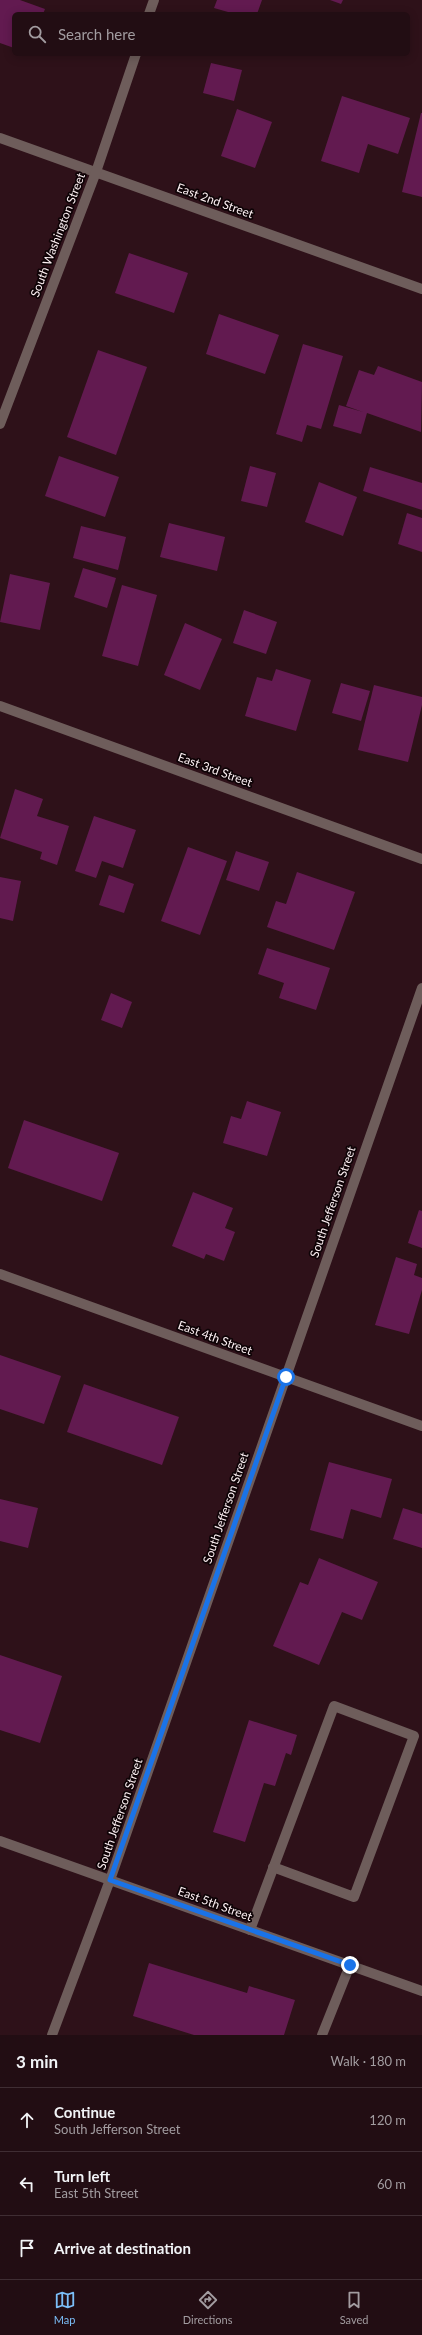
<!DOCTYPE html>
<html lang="en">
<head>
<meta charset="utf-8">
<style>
	body { margin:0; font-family:Lato,sans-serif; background:#2e1b21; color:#f1f3f6 }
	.stop { position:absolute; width:12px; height:12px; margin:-9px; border:3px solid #1a73e8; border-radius:50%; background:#fff }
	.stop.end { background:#1a73e8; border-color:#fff; box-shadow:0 1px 4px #0008 }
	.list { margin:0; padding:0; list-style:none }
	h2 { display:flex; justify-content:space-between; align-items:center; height:52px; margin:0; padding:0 16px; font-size:17px }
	h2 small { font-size:13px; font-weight:400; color:#a29ca0 }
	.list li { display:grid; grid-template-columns:26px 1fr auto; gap:12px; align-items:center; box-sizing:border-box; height:64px; padding:0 16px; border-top:1px solid #3f2d33 }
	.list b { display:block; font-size:15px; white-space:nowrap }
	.list p { margin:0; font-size:13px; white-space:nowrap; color:#a29ca0 }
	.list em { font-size:13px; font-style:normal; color:#a29ca0 }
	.icon { flex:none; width:22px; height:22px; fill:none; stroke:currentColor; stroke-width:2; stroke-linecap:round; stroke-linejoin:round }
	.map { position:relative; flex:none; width:422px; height:2035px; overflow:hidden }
	.search { position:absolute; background:#220d13; box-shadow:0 2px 10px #0003; left:12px; right:12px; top:12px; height:44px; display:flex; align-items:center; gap:10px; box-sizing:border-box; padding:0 14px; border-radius:6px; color:#a29ca0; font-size:15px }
	.sheet { height:244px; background:#220d13 }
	nav { display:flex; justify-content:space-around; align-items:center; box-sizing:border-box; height:56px; border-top:1px solid #3f2d33; background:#220d13; font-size:11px; color:#a29ca0 }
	nav a { display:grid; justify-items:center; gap:2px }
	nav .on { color:#7bbef8 }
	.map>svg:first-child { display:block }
	.building { fill:#621a50 }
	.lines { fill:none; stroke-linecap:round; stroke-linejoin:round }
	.service { stroke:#6e5d5b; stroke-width:10 }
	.minor { stroke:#6e5d5b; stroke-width:10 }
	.route { stroke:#1a73e8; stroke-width:5 }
	.labels { text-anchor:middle; stroke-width:3.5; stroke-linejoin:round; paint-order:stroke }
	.street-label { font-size:12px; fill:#fdf0f3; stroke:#0e0306 }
</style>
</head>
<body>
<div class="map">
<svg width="422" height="2035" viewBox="0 0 422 2035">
	<rect width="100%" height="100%" fill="#2e1119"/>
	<g class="building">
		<path d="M 0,0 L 20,0 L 45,9 L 43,14 L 14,14 L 14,48 L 0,43 Z"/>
		<path d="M 217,0 L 262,0 L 257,14 L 235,14 L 214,8 Z"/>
		<path d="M 330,0 L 343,0 L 341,4 Z"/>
		<path d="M 211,63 L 242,70 L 234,101 L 203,93 Z"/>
		<path d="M 342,96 L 410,118 L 398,154 L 368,144 L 359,173 L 321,161 Z"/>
		<path d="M 237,109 L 272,122 L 255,168 L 221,156 Z"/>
		<path d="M 421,113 L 422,113 L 422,197 L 402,192 Z"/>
		<path d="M 129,253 L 188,273 L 174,313 L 115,293 Z"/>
		<path d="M 219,314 L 279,335 L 265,374 L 206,354 Z"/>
		<path d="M 303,344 L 343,356 L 321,429 L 307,425 L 302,442 L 276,434 Z"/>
		<path d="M 98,350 L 147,367 L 116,455 L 67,437 Z"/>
		<path d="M 378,366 L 422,382 L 421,432 L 367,413 L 361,434 L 333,426 L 339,405 L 363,412 L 346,406 L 359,370 L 374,375 Z"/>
		<path d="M 59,456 L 119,477 L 105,517 L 45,496 Z"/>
		<path d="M 250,466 L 276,473 L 267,507 L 241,501 Z"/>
		<path d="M 370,467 L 422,483 L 422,510 L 363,491 Z"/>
		<path d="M 319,482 L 357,497 L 343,536 L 305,522 Z"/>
		<path d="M 407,513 L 422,518 L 422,552 L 398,544 Z"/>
		<path d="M 169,523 L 225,537 L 217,571 L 160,557 Z"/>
		<path d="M 81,526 L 126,537 L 118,570 L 73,558 Z"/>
		<path d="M 83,568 L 116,578 L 107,608 L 74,597 Z"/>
		<path d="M 10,574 L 50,583 L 40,630 L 0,622 Z"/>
		<path d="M 122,585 L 157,595 L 138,666 L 102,656 Z"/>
		<path d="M 244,610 L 277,622 L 266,654 L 233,643 Z"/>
		<path d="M 185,623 L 222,639 L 200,690 L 164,675 Z"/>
		<path d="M 276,669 L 311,680 L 296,731 L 245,716 L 257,677 L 272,681 Z"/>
		<path d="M 341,683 L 370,691 L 361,721 L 332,713 Z"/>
		<path d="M 374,685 L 422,697 L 422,705 L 408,762 L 358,750 Z"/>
		<path d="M 15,789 L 43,799 L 37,816 L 69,826 L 57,865 L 40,859 L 42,852 L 0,838 Z"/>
		<path d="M 94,816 L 136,830 L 123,868 L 102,861 L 96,878 L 75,871 Z"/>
		<path d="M 188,847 L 227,861 L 200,935 L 161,921 Z"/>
		<path d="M 236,851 L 269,862 L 259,891 L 226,880 Z"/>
		<path d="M 297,872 L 355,892 L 334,950 L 267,927 L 276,901 L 286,904 Z"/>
		<path d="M 109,875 L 134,884 L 124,913 L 99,905 Z"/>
		<path d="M 0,877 L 21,881 L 13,921 L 0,918 Z"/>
		<path d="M 267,948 L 330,968 L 316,1010 L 279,998 L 284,983 L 258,974 Z"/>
		<path d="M 111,993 L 132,1002 L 122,1028 L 101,1020 Z"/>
		<path d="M 247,1101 L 281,1112 L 267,1156 L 223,1143 L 231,1116 L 241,1119 Z"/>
		<path d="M 24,1120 L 119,1153 L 102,1201 L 8,1168 Z"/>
		<path d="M 193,1192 L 233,1208 L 225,1228 L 235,1232 L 224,1261 L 206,1254 L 204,1259 L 172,1246 Z"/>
		<path d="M 419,1210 L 422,1211 L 422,1248 L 408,1243 Z"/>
		<path d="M 396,1257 L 417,1264 L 414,1275 L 422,1278 L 422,1290 L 409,1334 L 375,1325 Z"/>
		<path d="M 0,1355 L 61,1376 L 44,1424 L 0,1409 Z"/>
		<path d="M 84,1384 L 179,1417 L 162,1465 L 67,1432 Z"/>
		<path d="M 329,1462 L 392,1479 L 381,1518 L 351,1509 L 343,1539 L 310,1530 Z"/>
		<path d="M 0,1499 L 38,1508 L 28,1548 L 0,1541 Z"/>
		<path d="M 403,1508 L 422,1514 L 422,1548 L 393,1539 Z"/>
		<path d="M 319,1558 L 378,1582 L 362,1620 L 342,1612 L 319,1665 L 273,1646 L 300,1582 L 308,1585 Z"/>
		<path d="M 0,1655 L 62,1676 L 40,1743 L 0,1730 Z"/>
		<path d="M 249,1720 L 297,1735 L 291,1755 L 286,1753 L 275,1786 L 264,1783 L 245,1842 L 213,1832 Z"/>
		<path d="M 149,1963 L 247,1993 L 249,1986 L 295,2000 L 284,2035 L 194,2035 L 133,2016 Z"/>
	</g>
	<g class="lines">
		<g class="service">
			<path d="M 250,1930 L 334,1706 L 414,1736 L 354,1897 L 273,1867"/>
			<path d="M 322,2035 L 350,1965"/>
		</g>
		<g class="minor">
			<path d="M 149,14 L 154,0"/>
			<path d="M 0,138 L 422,289"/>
			<path d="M 0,424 L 96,172 L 136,54"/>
			<path d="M 0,706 L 422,859"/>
			<path d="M 0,1274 L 422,1426"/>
			<path d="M 0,1841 L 422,1991"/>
			<path d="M 52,2035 L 110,1880 L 422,988"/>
		</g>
	</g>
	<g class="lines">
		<path class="route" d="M 286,1377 L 110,1880 L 350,1965"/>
	</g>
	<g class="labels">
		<g class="street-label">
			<text transform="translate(215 201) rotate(20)" y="4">East 2nd Street</text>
			<text transform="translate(58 235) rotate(-69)" y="4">South Washington Street</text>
			<text transform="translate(215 770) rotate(20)" y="4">East 3rd Street</text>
			<text transform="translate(333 1202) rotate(-71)" y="4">South Jefferson Street</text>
			<text transform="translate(215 1338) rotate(20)" y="4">East 4th Street</text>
			<text transform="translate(226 1508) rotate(-71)" y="4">South Jefferson Street</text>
			<text transform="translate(120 1814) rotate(-71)" y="4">South Jefferson Street</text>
			<text transform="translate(215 1904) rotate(20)" y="4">East 5th Street</text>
		</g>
	</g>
</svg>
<div class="stop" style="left:286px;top:1377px"></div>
<div class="stop end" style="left:350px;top:1965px"></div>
<div class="search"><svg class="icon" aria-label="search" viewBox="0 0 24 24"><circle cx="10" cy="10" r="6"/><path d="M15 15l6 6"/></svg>Search here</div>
</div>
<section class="sheet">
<h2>3 min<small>Walk · 180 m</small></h2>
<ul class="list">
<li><svg class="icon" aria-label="ahead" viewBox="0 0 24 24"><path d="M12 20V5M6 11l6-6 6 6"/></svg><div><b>Continue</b><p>South Jefferson Street</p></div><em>120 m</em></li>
<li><svg class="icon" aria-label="left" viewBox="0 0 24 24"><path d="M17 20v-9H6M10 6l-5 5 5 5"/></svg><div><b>Turn left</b><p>East 5th Street</p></div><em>60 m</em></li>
<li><svg class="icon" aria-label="arrive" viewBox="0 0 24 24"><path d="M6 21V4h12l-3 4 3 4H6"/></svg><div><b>Arrive at destination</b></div></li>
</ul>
</section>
<nav>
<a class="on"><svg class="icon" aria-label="map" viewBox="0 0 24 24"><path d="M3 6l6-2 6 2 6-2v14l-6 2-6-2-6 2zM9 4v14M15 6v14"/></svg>Map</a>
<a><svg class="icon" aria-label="directions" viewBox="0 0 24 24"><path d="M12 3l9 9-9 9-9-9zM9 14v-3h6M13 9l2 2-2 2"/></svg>Directions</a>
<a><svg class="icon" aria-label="saved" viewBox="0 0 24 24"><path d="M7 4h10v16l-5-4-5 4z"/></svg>Saved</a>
</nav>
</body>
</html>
